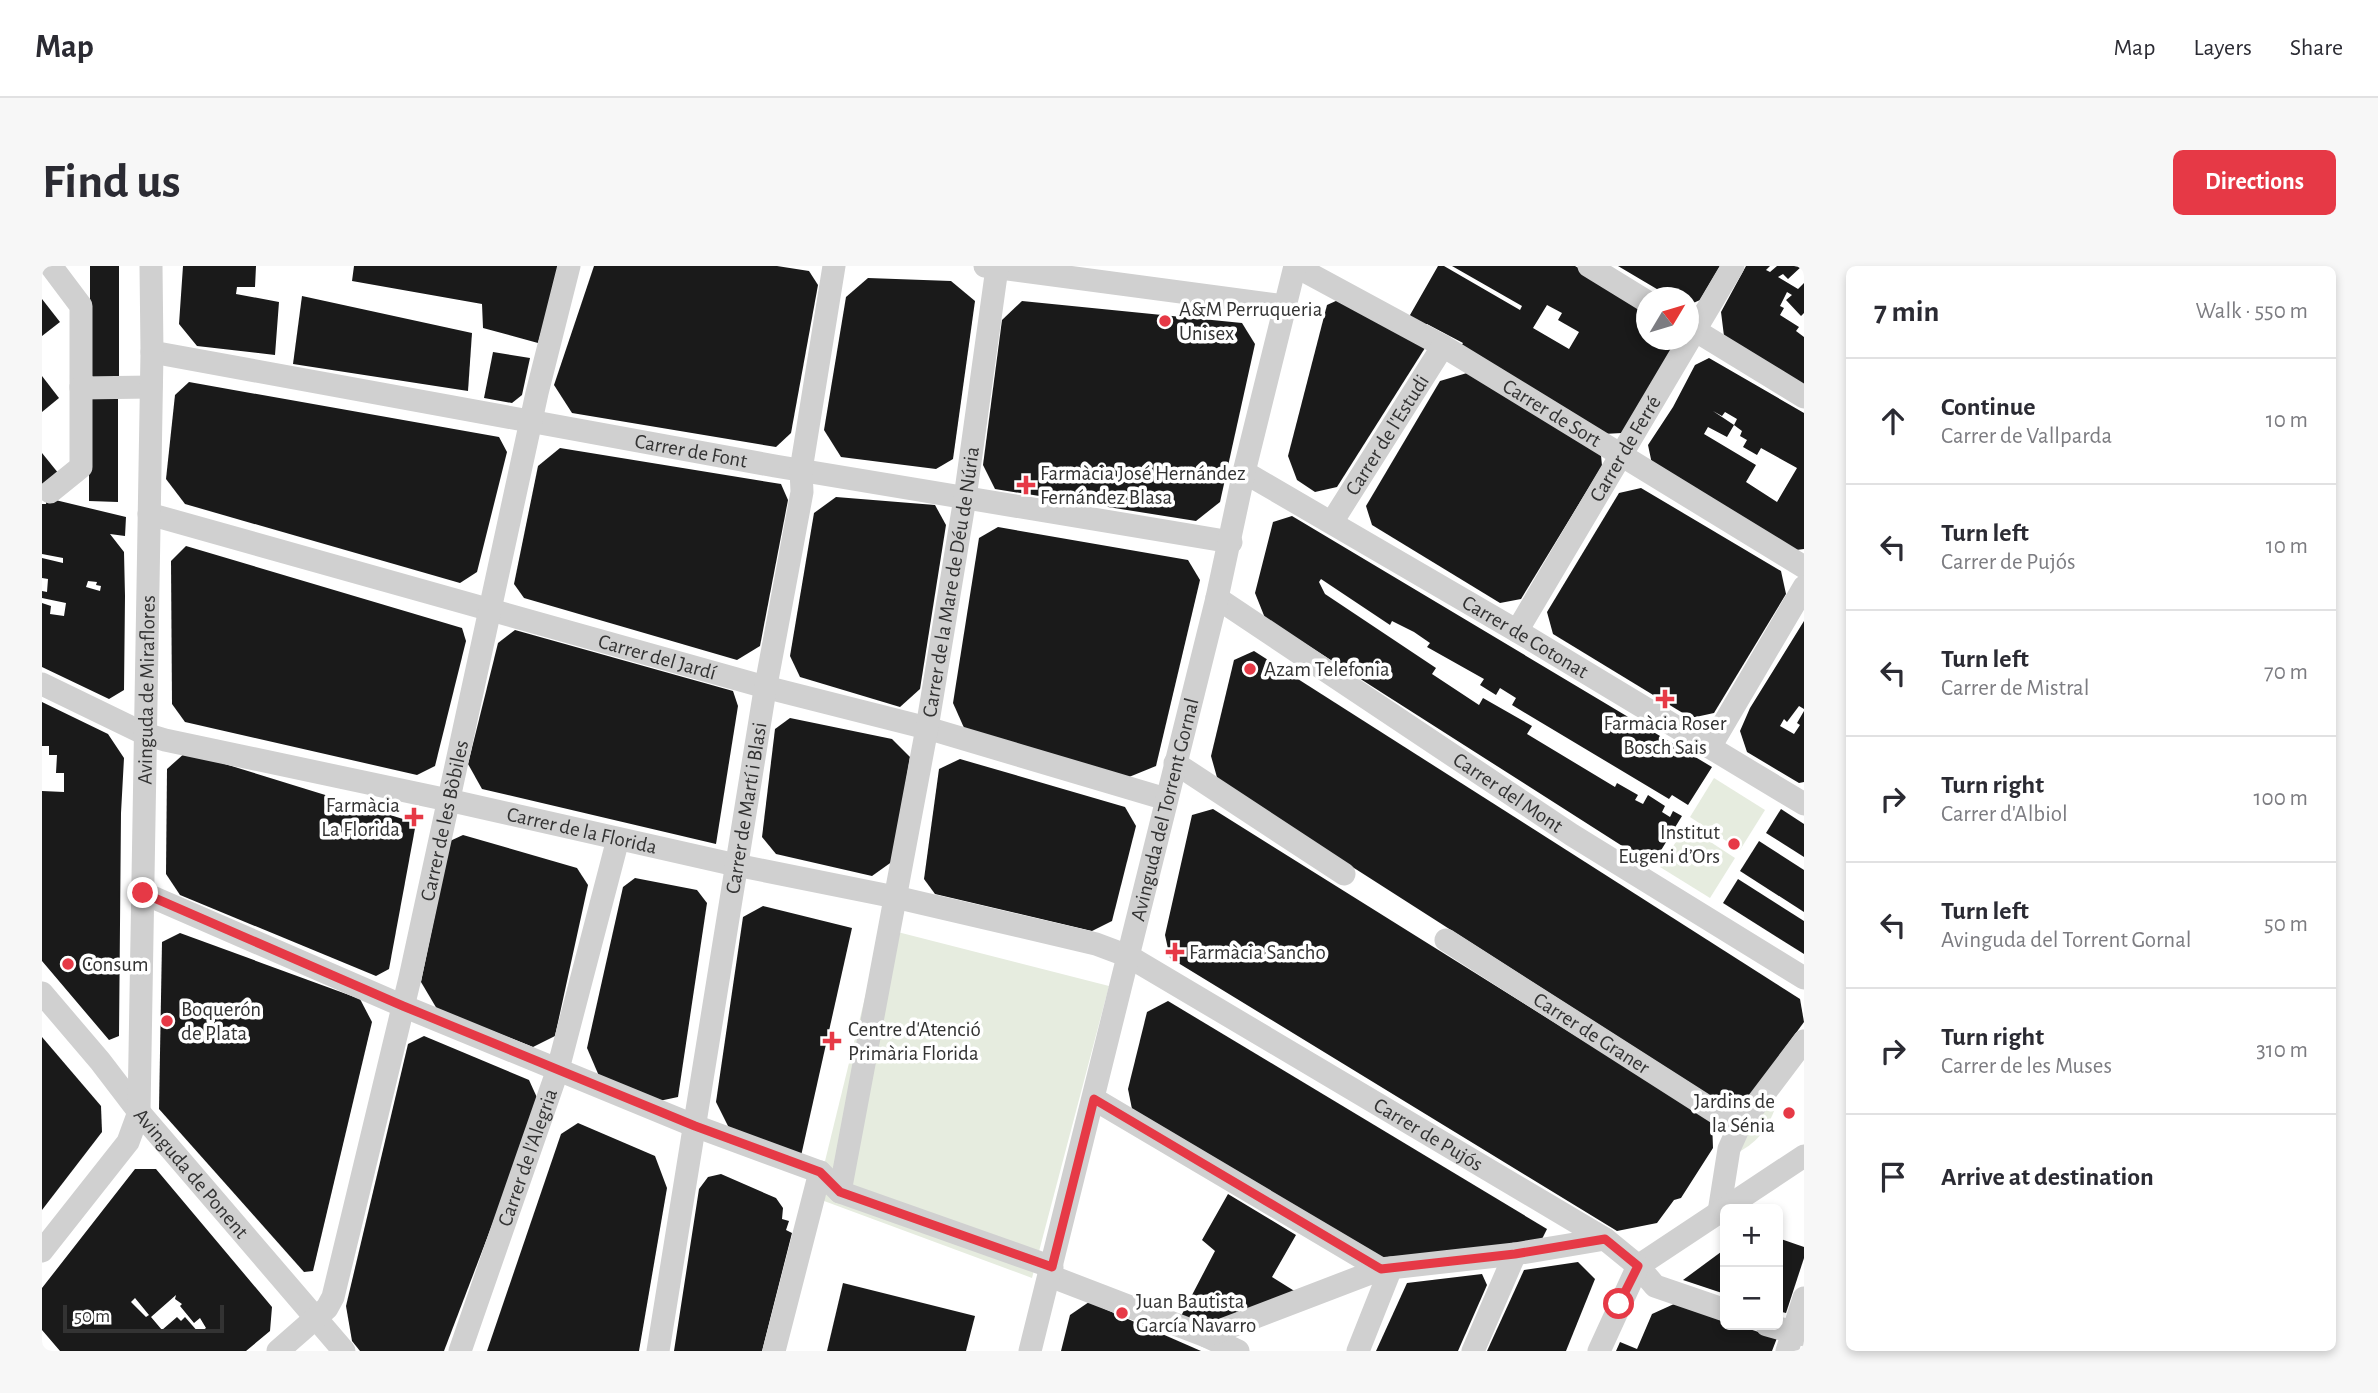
<!DOCTYPE html>
<html lang="en">
<head>
<meta charset="utf-8">
<style>
	body { margin:0; font-family:"Alegreya Sans",sans-serif; background:#f7f7f7; color:#2b2b33 }
	.controls { position:absolute; right:21px; bottom:21px; display:grid; overflow:hidden; border-radius:10px; box-shadow:0 4px 10px #0003 }
	.controls button { width:63px; height:63px; display:grid; place-items:center; padding:0; border:0; border-bottom:2px solid #e1e1e2; background:#fff; color:#2b2b33; font:35px sans-serif }
	.compass { position:absolute; left:1594px; top:21px; width:63px; height:63px; border-radius:50%; background:#fff; box-shadow:0 4px 10px #0003; rotate:52deg }
	.scale { position:absolute; left:21px; bottom:18px; width:161px; box-sizing:border-box; padding-left:7px; border:4px solid #333; border-top:0; font-size:19px; line-height:24px; white-space:nowrap; color:#333; -webkit-text-stroke:5px #fff; paint-order:stroke }
	.stop { position:absolute; width:21px; height:21px; margin:-16px; border:5px solid #e63946; border-radius:50%; background:#fff }
	.stop.end { background:#e63946; border-color:#fff; box-shadow:0 2px 7px #0008 }
	.list { margin:0; padding:0; list-style:none }
	h2 { display:flex; justify-content:space-between; align-items:center; height:91px; margin:0; padding:0 28px; font-size:30px }
	h2 small { font-size:23px; font-weight:400; color:#7c7c81 }
	.list li { display:grid; grid-template-columns:46px 1fr auto; gap:21px; align-items:center; box-sizing:border-box; height:126px; padding:0 28px; border-top:2px solid #e1e1e2 }
	.list b { display:block; font-size:26px; white-space:nowrap }
	.list p { margin:0; font-size:23px; white-space:nowrap; color:#7c7c81 }
	.list em { font-size:23px; font-style:normal; color:#7c7c81 }
	.icon { flex:none; width:38px; height:38px; fill:none; stroke:currentColor; stroke-width:2; stroke-linecap:round; stroke-linejoin:round }
	.map { position:relative; flex:none; width:1762px; height:1085px; overflow:hidden; border-radius:10px }
	header { display:flex; align-items:center; gap:42px; box-sizing:border-box; height:98px; padding:0 35px; background:#fff; border-bottom:2px solid #e1e1e2 }
	header strong { font-size:33px }
	nav { display:flex; gap:38px; margin-inline-start:auto; font-size:24px }
	.intro { display:flex; align-items:center; justify-content:space-between; box-sizing:border-box; height:168px; padding:0 42px }
	h1 { margin:0; font-size:49px }
	.button { padding:18px 32px; border-radius:10px; background:#e63946; color:#fff; font-size:24px; font-weight:700 }
	main { display:flex; gap:42px; padding:0 42px }
	aside { flex:1; background:#fff; border-radius:10px; box-shadow:0 4px 10px #0003 }
	.map>svg:first-child { display:block }
	.green { fill:#e6ecdf }
	.building { fill:#1a1a1a; fill-rule:evenodd }
	.lines { fill:none; stroke-linecap:round; stroke-linejoin:round }
	.minor { stroke:#d0d0d0; stroke-width:23 }
	.route { stroke:#e63946; stroke-width:9 }
	.poi-dot { fill:#e63946; stroke:#fff; stroke-width:2.5 }
	.labels { text-anchor:middle; stroke-width:7; stroke-linejoin:round; paint-order:stroke }
	.poi-label { font-size:21px; fill:#333; stroke:#fff; text-anchor:start }
	.street-label { font-size:21px; fill:#333; stroke:#fff }
</style>
</head>
<body>
<header>
<strong>Map</strong>
<nav><a>Map</a><a>Layers</a><a>Share</a></nav>
</header>
<div class="intro"><h1>Find us</h1><a class="button">Directions</a></div>
<main>
<div class="map">
<svg width="1762" height="1085" viewBox="0 0 1762 1085">
	<rect width="100%" height="100%" fill="#fff"/>
	<g class="green">
		<path d="M 1672,512 L 1723,544 L 1698,584 L 1648,551 Z"/>
		<path d="M 1644,560 L 1693,592 L 1668,632 L 1618,601 Z"/>
		<path d="M 840,662 L 1067,720 L 990,1012 L 774,932 Z"/>
		<path d="M 1727,833 L 1735,837 C 1727,860 1718,875 1695,887 L 1696,879 Z"/>
	</g>
	<g class="building">
		<path d="M 48,0 L 77,0 L 77,113 L 48,112 Z"/>
		<path d="M 141,0 L 214,0 L 213,21 L 195,21 L 194,28 L 237,36 L 233,89 L 155,80 L 137,58 Z"/>
		<path d="M 312,0 L 518,0 L 496,77 L 441,62 L 440,38 L 310,15 Z"/>
		<path d="M 552,0 L 735,0 L 767,5 L 776,19 L 749,167 L 734,181 L 530,147 L 512,119 Z"/>
		<path d="M 1396,0 L 1402,0 L 1478,44 L 1480,40 L 1410,0 L 1533,0 L 1604,41 L 1604,74 L 1632,74 L 1632,80 L 1580,167 L 1561,168 L 1418,82 L 1421,77 L 1385,58 L 1379,60 L 1370,55 L 1368,49 ZM 1505,39 L 1520,47 L 1516,54 L 1537,66 L 1527,83 L 1491,62 Z"/>
		<path d="M 1576,0 L 1678,0 L 1658,34 L 1647,39 L 1647,32 L 1630,32 Z"/>
		<path d="M 1704,0 L 1728,0 L 1724,4 L 1728,6 L 1735,0 L 1760,0 L 1746,13 L 1741,8 L 1736,11 L 1756,23 L 1762,17 L 1762,47 L 1759,50 L 1744,34 L 1750,29 L 1745,26 L 1738,40 L 1742,42 L 1738,49 L 1757,61 L 1754,65 L 1762,71 L 1762,120 L 1682,70 L 1679,46 Z"/>
		<path d="M 826,12 L 909,15 L 933,35 L 911,193 L 894,203 L 799,191 L 782,164 L 804,31 Z"/>
		<path d="M 260,30 L 430,67 L 426,125 L 251,98 Z"/>
		<path d="M 0,33 L 18,56 L 0,70 Z"/>
		<path d="M 1296,34 L 1383,82 L 1295,221 L 1273,226 L 1255,214 L 1246,190 L 1285,39 Z"/>
		<path d="M 980,35 L 1200,57 L 1213,78 L 1178,236 L 1154,255 L 953,223 L 941,199 L 960,54 Z"/>
		<path d="M 451,86 L 488,92 L 480,129 L 470,137 L 442,132 Z"/>
		<path d="M 1667,92 L 1762,147 L 1762,283 L 1754,284 L 1610,198 L 1606,179 L 1631,141 L 1653,99 ZM 1671,145 L 1680,150 L 1683,146 L 1695,153 L 1692,159 ZM 1692,159 L 1700,165 L 1698,170 L 1705,174 L 1701,181 L 1715,189 L 1719,182 L 1755,202 L 1735,236 L 1704,216 L 1714,199 L 1662,168 L 1666,161 L 1685,171 Z"/>
		<path d="M 1425,107 L 1559,189 L 1560,200 L 1479,333 L 1458,337 L 1330,259 L 1324,240 L 1398,115 Z"/>
		<path d="M 0,110 L 17,132 L 0,146 Z"/>
		<path d="M 147,116 L 457,171 L 465,186 L 435,306 L 418,317 L 143,238 L 124,213 L 133,129 Z"/>
		<path d="M 47,131 L 76,131 L 76,236 L 47,235 Z"/>
		<path d="M 518,182 L 739,218 L 746,234 L 718,380 L 695,394 L 482,332 L 472,318 L 496,200 Z"/>
		<path d="M 0,187 L 17,208 L 0,221 Z"/>
		<path d="M 1599,222 L 1739,305 L 1744,328 L 1672,447 L 1649,452 L 1511,368 L 1505,346 L 1577,227 Z"/>
		<path d="M 794,231 L 893,239 L 904,259 L 878,423 L 858,441 L 758,411 L 748,390 L 772,247 Z"/>
		<path d="M 5,232 L 84,251 L 83,270 L 68,268 L 82,286 L 83,330 L 82,424 L 67,433 L 0,401 L 0,337 L 9,340 L 8,348 L 22,350 L 24,337 L 0,332 L 0,325 L 5,326 L 6,313 L 0,312 L 0,292 L 21,297 L 21,292 L 0,288 L 0,238 L 4,238 ZM 46,315 L 55,316 L 54,319 L 59,320 L 58,325 L 44,321 Z"/>
		<path d="M 1250,250 L 1670,501 L 1646,539 L 1630,529 L 1627,533 L 1470,439 L 1474,432 L 1458,422 L 1454,429 L 1438,419 L 1442,413 L 1385,381 L 1388,377 L 1372,366 L 1350,355 L 1348,359 L 1279,313 L 1277,316 L 1283,328 L 1394,402 L 1390,408 L 1437,439 L 1441,432 L 1490,460 L 1485,468 L 1573,521 L 1575,517 L 1596,529 L 1593,534 L 1601,538 L 1606,529 L 1623,540 L 1620,546 L 1628,551 L 1631,545 L 1640,550 L 1610,599 L 1223,352 L 1213,327 L 1231,256 Z"/>
		<path d="M 956,261 L 1146,294 L 1158,314 L 1114,500 L 1087,511 L 923,464 L 911,437 L 937,272 Z"/>
		<path d="M 144,280 L 420,362 L 424,375 L 393,500 L 375,509 L 143,456 L 130,438 L 129,295 Z"/>
		<path d="M 1762,355 L 1762,443 L 1757,440 L 1745,456 L 1742,453 L 1738,460 L 1752,468 L 1758,459 L 1755,457 L 1762,445 L 1762,516 L 1757,517 L 1705,486 L 1698,465 L 1708,442 Z"/>
		<path d="M 473,364 L 691,425 L 696,440 L 674,578 L 440,523 L 426,498 L 456,377 Z"/>
		<path d="M 1212,385 L 1758,733 L 1762,756 L 1705,834 L 1681,838 L 1176,515 L 1169,490 L 1192,394 Z"/>
		<path d="M 0,436 L 66,468 L 82,492 L 79,547 L 77,770 L 67,774 L 0,695 L 0,525 L 22,526 L 22,507 L 14,507 L 15,489 L 7,489 L 7,480 L 0,480 Z"/>
		<path d="M 748,452 L 850,473 L 868,491 L 851,595 L 830,610 L 734,588 L 720,571 L 733,463 Z"/>
		<path d="M 144,486 L 374,557 L 347,703 L 334,710 L 138,629 L 124,608 L 125,503 Z"/>
		<path d="M 918,493 L 1083,541 L 1094,560 L 1070,655 L 1050,665 L 893,628 L 882,613 L 897,503 Z"/>
		<path d="M 1171,543 L 1670,855 L 1671,882 L 1639,932 L 1632,934 L 1615,957 L 1575,965 L 1128,692 L 1123,669 L 1150,549 Z"/>
		<path d="M 1739,543 L 1762,558 L 1762,591 L 1724,567 Z"/>
		<path d="M 421,569 L 535,602 L 546,619 L 513,770 L 491,781 L 395,743 L 379,716 L 408,575 Z"/>
		<path d="M 1717,575 L 1762,604 L 1762,646 L 1698,605 Z"/>
		<path d="M 593,612 L 655,624 L 665,637 L 636,831 L 617,835 L 557,810 L 545,782 L 581,621 Z"/>
		<path d="M 1696,613 L 1762,655 L 1762,688 L 1681,637 Z"/>
		<path d="M 721,640 L 810,662 L 759,890 L 687,862 L 674,836 L 701,651 Z"/>
		<path d="M 138,667 L 318,733 L 330,756 L 271,1005 L 262,1006 L 117,843 L 120,676 Z"/>
		<path d="M 1126,735 L 1505,963 L 1498,977 L 1339,995 L 1090,843 L 1086,823 L 1105,746 Z"/>
		<path d="M 382,770 L 487,814 L 497,836 L 402,1085 L 318,1085 L 310,1075 L 304,1040 L 366,778 Z"/>
		<path d="M 0,771 L 59,840 L 60,866 L 0,944 Z"/>
		<path d="M 536,857 L 613,890 L 625,922 L 597,1085 L 445,1085 L 519,868 Z"/>
		<path d="M 93,903 L 114,903 L 230,1041 L 228,1065 L 204,1085 L 18,1085 L 0,1064 L 0,1022 ZM 134,1029 L 133,1033 L 140,1038 L 138,1040 L 152,1057 L 158,1052 L 164,1062 L 157,1067 L 143,1051 L 139,1055 L 135,1051 L 120,1064 L 109,1051 ZM 93,1032 L 107,1049 L 104,1051 L 89,1036 Z"/>
		<path d="M 679,908 L 734,932 L 741,942 L 740,953 L 747,955 L 744,964 L 750,967 L 720,1085 L 632,1085 L 657,923 L 666,911 Z"/>
		<path d="M 1186,928 L 1254,969 L 1230,1011 L 1254,1026 L 1190,1059 L 1157,1056 L 1138,1052 L 1173,985 L 1160,974 Z"/>
		<path d="M 1736,972 L 1762,981 L 1762,992 L 1744,1047 L 1736,1045 Z"/>
		<path d="M 1683,983 L 1683,1028 L 1641,1014 Z"/>
		<path d="M 1536,996 L 1553,1013 L 1524,1085 L 1445,1085 L 1482,1004 Z"/>
		<path d="M 1440,1008 L 1445,1019 L 1416,1085 L 1334,1085 L 1365,1017 Z"/>
		<path d="M 801,1017 L 933,1050 L 924,1085 L 785,1085 Z"/>
		<path d="M 1047,1036 L 1159,1085 L 1019,1085 L 1028,1049 Z"/>
		<path d="M 1632,1038 L 1683,1055 L 1683,1059 L 1695,1059 L 1735,1072 L 1730,1085 L 1574,1085 L 1578,1076 L 1595,1083 L 1610,1048 Z"/>
	</g>
	<g class="lines">
		<g class="minor">
			<path d="M 9,0 L 39,40 L 39,122 L 109,121"/>
			<path d="M 943,0 L 1243,40"/>
			<path id="s1" d="M 1253,0 L 1401,80 L 1762,301"/>
			<path d="M 1547,0 L 1604,35"/>
			<path d="M 1646,60 L 1762,131"/>
			<path id="s2" d="M 110,86 L 733,200 L 1189,276"/>
			<path id="s3" d="M 1202,206 L 1475,365 L 1762,538"/>
			<path d="M 8,226 L 39,201 L 39,121"/>
			<path id="s4" d="M 107,248 L 723,421 L 885,462 L 1124,533"/>
			<path id="s5" d="M 1290,256 L 1401,80"/>
			<path id="s6" d="M 1175,332 L 1530,569 L 1762,712"/>
			<path id="s7" d="M 1475,365 L 1691,0"/>
			<path id="s8" d="M 0,418 L 103,468 L 123,474 L 406,534 L 694,599 L 853,631 L 1054,678 L 1086,690 L 1563,973 L 1596,1000 L 1613,1020 L 1683,1044"/>
			<path d="M 1668,481 L 1762,321"/>
			<path d="M 1133,497 L 1302,608"/>
			<path d="M 101,627 L 361,740 L 653,860 L 778,906 L 798,926 L 1010,1001"/>
			<path id="s9" d="M 1404,674 L 1697,861"/>
			<path id="s10" d="M 0,727 L 58,795 L 97,846 L 302,1085"/>
			<path d="M 1052,833 L 1339,1003"/>
			<path id="s11" d="M 798,926 L 885,462 L 923,232 L 955,2"/>
			<path d="M 1677,946 L 1687,883 L 1697,861 L 1762,775"/>
			<path id="s12" d="M 0,985 L 86,876 L 97,846 L 110,86 L 109,0"/>
			<path d="M 1596,1000 L 1762,890"/>
			<path d="M 1008,1010 L 1164,1070 L 1196,1085"/>
			<path d="M 1725,1059 L 1762,1069"/>
			<path d="M 1164,1070 L 1339,1003 L 1473,988 L 1563,973"/>
			<path id="s13" d="M 236,1085 L 285,1042 L 291,1031 L 368,712 L 495,127 L 527,0"/>
			<path id="s14" d="M 418,1085 L 516,803 L 576,573"/>
			<path id="s15" d="M 616,1085 L 722,430 L 760,226 L 759,204 L 792,0"/>
			<path d="M 732,1085 L 778,906"/>
			<path id="s16" d="M 988,1085 L 1175,332 L 1202,206 L 1253,0"/>
			<path d="M 1316,1085 L 1349,1002"/>
			<path d="M 1431,1085 L 1473,988"/>
			<path d="M 1557,1085 L 1596,1000"/>
			<path d="M 1745,1085 L 1762,1032"/>
		</g>
	</g>
	<g class="lines">
		<path class="route" d="M 101,627 L 361,740 L 653,860 L 778,906 L 798,926 L 1010,1001 L 1052,833 L 1339,1003 L 1473,988 L 1563,973 L 1596,1000 L 1577,1038"/>
	</g>
	<g class="poi-dot">
		<circle cx="1123" cy="55" r="7"/>
		<path d="M980.5 208.5h7v7h7v7h-7v7h-7v-7h-7v-7h7z"/>
		<circle cx="1208" cy="403" r="7"/>
		<path d="M1619.5 422.5h7v7h7v7h-7v7h-7v-7h-7v-7h7z"/>
		<path d="M368.5 540.5h7v7h7v7h-7v7h-7v-7h-7v-7h7z"/>
		<circle cx="1692" cy="578" r="7"/>
		<path d="M1129.5 675.5h7v7h7v7h-7v7h-7v-7h-7v-7h7z"/>
		<circle cx="26" cy="698" r="7"/>
		<circle cx="125" cy="755" r="7"/>
		<path d="M786.5 764.5h7v7h7v7h-7v7h-7v-7h-7v-7h7z"/>
		<circle cx="1747" cy="847" r="7"/>
		<circle cx="1080" cy="1047" r="7"/>
	</g>
	<g class="labels">
		<g class="poi-label">
			<text x="1137" y="50">A&amp;M Perruqueria<tspan x="1137" dy="24">Unisex</tspan></text>
			<text x="998" y="214">Farmàcia José Hernández<tspan x="998" dy="24">Fernández Blasa</tspan></text>
			<text x="1222" y="410">Azam Telefonia</text>
			<text x="1623" y="464" text-anchor="middle">Farmàcia Roser<tspan x="1623" dy="24">Bosch Sais</tspan></text>
			<text x="358" y="546" text-anchor="end">Farmàcia<tspan x="358" dy="24">La Florida</tspan></text>
			<text x="1678" y="573" text-anchor="end">Institut<tspan x="1678" dy="24">Eugeni d’Ors</tspan></text>
			<text x="1147" y="693">Farmàcia Sancho</text>
			<text x="40" y="705">Consum</text>
			<text x="139" y="750">Boquerón<tspan x="139" dy="24">de Plata</tspan></text>
			<text x="806" y="770">Centre d'Atenció<tspan x="806" dy="24">Primària Florida</tspan></text>
			<text x="1733" y="842" text-anchor="end">Jardins de<tspan x="1733" dy="24">la Sénia</tspan></text>
			<text x="1094" y="1042">Juan Bautista<tspan x="1094" dy="24">García Navarro</tspan></text>
		</g>
		<g class="street-label">
			<text dy="7" stroke="none"><textPath href="#s1" startOffset="296">Carrer de Sort</textPath></text>
			<text dy="7" stroke="none"><textPath href="#s5" startOffset="103">Carrer de l'Estudi</textPath></text>
			<text dy="7" stroke="none"><textPath href="#s7" startOffset="212">Carrer de Ferré</textPath></text>
			<text dy="7" stroke="none"><textPath href="#s2" startOffset="548">Carrer de Font</textPath></text>
			<text dy="7" stroke="none"><textPath href="#s11" startOffset="620">Carrer de la Mare de Déu de Núria</textPath></text>
			<text dy="7" stroke="none"><textPath href="#s3" startOffset="326">Carrer de Cotonat</textPath></text>
			<text dy="7" stroke="none"><textPath href="#s4" startOffset="528">Carrer del Jardí</textPath></text>
			<text dy="7" stroke="none"><textPath href="#s12" startOffset="593">Avinguda de Miraflores</textPath></text>
			<text dy="7" stroke="none"><textPath href="#s6" startOffset="350">Carrer del Mont</textPath></text>
			<text dy="7" stroke="none"><textPath href="#s15" startOffset="550">Carrer de Martí i Blasi</textPath></text>
			<text dy="7" stroke="none"><textPath href="#s16" startOffset="558">Avinguda del Torrent Gornal</textPath></text>
			<text dy="7" stroke="none"><textPath href="#s13" startOffset="567">Carrer de les Bòbiles</textPath></text>
			<text dy="7" stroke="none"><textPath href="#s8" startOffset="562">Carrer de la Florida</textPath></text>
			<text dy="7" stroke="none"><textPath href="#s9" startOffset="173">Carrer de Graner</textPath></text>
			<text dy="7" stroke="none"><textPath href="#s8" startOffset="1472">Carrer de Pujós</textPath></text>
			<text dy="7" stroke="none"><textPath href="#s14" startOffset="205">Carrer de l'Alegria</textPath></text>
			<text dy="7" stroke="none"><textPath href="#s10" startOffset="234">Avinguda de Ponent</textPath></text>
		</g>
	</g>
</svg>
<div class="controls">
<button>+</button>
<button>−</button>
</div>
<svg class="compass" viewBox="-18 -18 36 36"><path d="M0-13l5 13h-10z" fill="#e53935"/><path d="M0 13l5-13h-10z" fill="#7c7c81"/></svg>
<div class="scale">50 m</div>
<div class="stop" style="left:1577px;top:1038px"></div>
<div class="stop end" style="left:101px;top:627px"></div>
</div>
<aside>
<h2>7 min<small>Walk · 550 m</small></h2>
<ul class="list">
<li><svg class="icon" aria-label="ahead" viewBox="0 0 24 24"><path d="M12 20V5M6 11l6-6 6 6"/></svg><div><b>Continue</b><p>Carrer de Vallparda</p></div><em>10 m</em></li>
<li><svg class="icon" aria-label="left" viewBox="0 0 24 24"><path d="M17 20v-9H6M10 6l-5 5 5 5"/></svg><div><b>Turn left</b><p>Carrer de Pujós</p></div><em>10 m</em></li>
<li><svg class="icon" aria-label="left" viewBox="0 0 24 24"><path d="M17 20v-9H6M10 6l-5 5 5 5"/></svg><div><b>Turn left</b><p>Carrer de Mistral</p></div><em>70 m</em></li>
<li><svg class="icon" aria-label="right" viewBox="0 0 24 24"><path d="M7 20v-9h11M14 6l5 5-5 5"/></svg><div><b>Turn right</b><p>Carrer d'Albiol</p></div><em>100 m</em></li>
<li><svg class="icon" aria-label="left" viewBox="0 0 24 24"><path d="M17 20v-9H6M10 6l-5 5 5 5"/></svg><div><b>Turn left</b><p>Avinguda del Torrent Gornal</p></div><em>50 m</em></li>
<li><svg class="icon" aria-label="right" viewBox="0 0 24 24"><path d="M7 20v-9h11M14 6l5 5-5 5"/></svg><div><b>Turn right</b><p>Carrer de les Muses</p></div><em>310 m</em></li>
<li><svg class="icon" aria-label="arrive" viewBox="0 0 24 24"><path d="M6 21V4h12l-3 4 3 4H6"/></svg><div><b>Arrive at destination</b></div></li>
</ul>
</aside>
</main>
</body>
</html>
